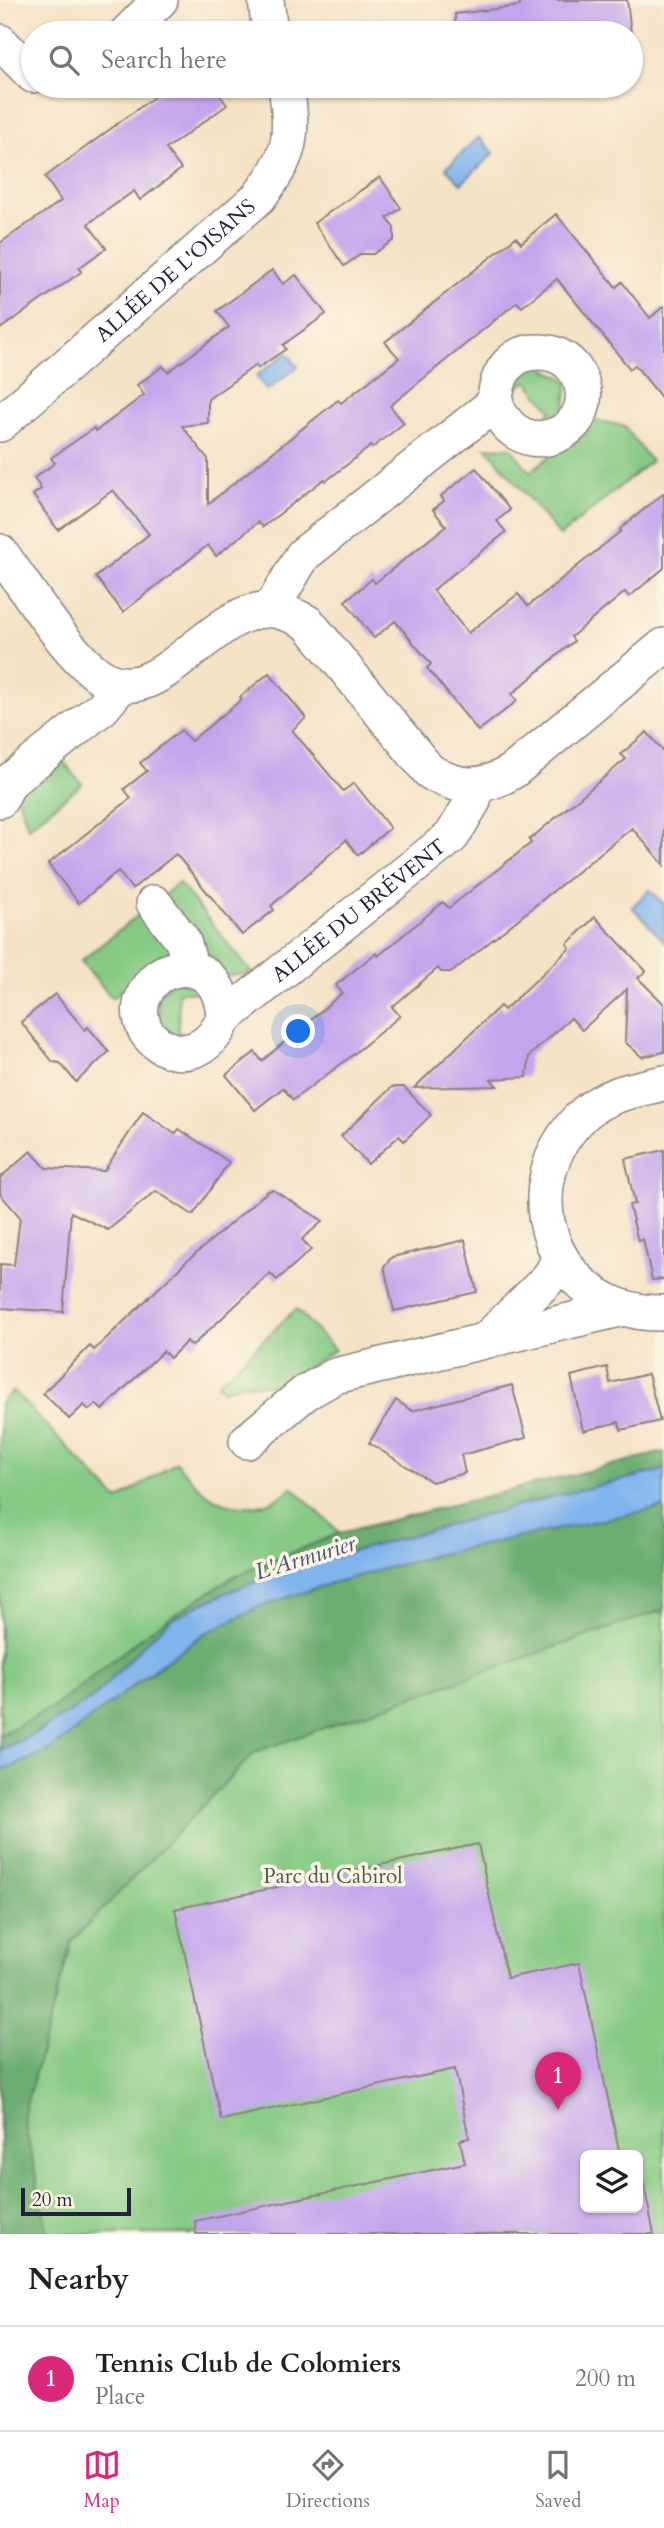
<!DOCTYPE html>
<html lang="en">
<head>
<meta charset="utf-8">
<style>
	body { margin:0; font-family:Cardo,serif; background:#f2f2f2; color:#202124 }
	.controls { position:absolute; right:21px; bottom:21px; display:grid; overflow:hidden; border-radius:10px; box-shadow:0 2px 5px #0004 }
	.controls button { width:63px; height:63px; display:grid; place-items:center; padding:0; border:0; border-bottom:2px solid #e0e0e0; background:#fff; color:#202124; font:35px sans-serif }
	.scale { position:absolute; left:21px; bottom:18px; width:110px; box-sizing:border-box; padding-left:7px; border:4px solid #22223b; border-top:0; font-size:19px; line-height:24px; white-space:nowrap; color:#22223b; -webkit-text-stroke:5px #fcf5e5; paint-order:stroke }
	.you { position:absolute; left:299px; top:1032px; width:24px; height:24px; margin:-18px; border:5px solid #fff; border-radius:50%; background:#1a73e8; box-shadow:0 0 0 10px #1a73e833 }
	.badge { display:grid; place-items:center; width:46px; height:46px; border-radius:50%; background:#db2777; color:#fff; font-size:23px; font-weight:700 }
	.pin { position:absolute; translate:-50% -58px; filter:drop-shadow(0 2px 4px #0008) }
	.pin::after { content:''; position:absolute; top:37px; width:24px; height:21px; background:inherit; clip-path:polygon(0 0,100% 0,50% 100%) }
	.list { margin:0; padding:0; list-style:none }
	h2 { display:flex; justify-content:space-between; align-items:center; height:91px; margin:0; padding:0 28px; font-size:30px }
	h2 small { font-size:23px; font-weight:400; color:#757577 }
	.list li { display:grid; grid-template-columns:46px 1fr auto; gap:21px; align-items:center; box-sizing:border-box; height:105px; padding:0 28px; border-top:2px solid #e0e0e0 }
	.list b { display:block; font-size:26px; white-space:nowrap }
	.list p { margin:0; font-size:23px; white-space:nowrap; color:#757577 }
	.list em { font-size:23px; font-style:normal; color:#757577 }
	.icon { flex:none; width:38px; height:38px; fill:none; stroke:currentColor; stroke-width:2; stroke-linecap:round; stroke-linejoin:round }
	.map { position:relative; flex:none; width:664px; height:2234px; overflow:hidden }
	.search { position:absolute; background:#fff; box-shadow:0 2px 5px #0004; left:21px; right:21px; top:21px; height:77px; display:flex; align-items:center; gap:18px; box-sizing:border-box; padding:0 24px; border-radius:38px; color:#757577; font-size:26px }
	.sheet { height:196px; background:#fff }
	nav { display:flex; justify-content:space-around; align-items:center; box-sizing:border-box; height:98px; border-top:2px solid #e0e0e0; background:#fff; font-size:19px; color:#757577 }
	nav a { display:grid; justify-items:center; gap:4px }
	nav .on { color:#db2777 }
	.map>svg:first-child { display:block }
	.green { fill:#86ca83; stroke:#54765f; stroke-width:2; fill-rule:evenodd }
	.forest { fill:#6cae71; stroke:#476856; stroke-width:2 }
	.water { fill:#7fb4ed; stroke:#506b94; stroke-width:2 }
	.building { fill:#c2a6ec }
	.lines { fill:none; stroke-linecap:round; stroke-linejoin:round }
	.street-casing { stroke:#8b8280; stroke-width:38 }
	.street { stroke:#fff; stroke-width:35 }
	.labels { text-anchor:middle; stroke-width:7; stroke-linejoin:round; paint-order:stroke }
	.street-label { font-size:21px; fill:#22223b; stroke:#fcf5e5 }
	.park-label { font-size:21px; fill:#455d54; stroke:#fcf5e5 }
	.water-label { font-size:23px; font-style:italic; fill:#435579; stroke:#fcf5e5 }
</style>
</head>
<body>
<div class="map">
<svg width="664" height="2234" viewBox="0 0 664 2234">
	<rect width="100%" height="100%" fill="#fcf5e5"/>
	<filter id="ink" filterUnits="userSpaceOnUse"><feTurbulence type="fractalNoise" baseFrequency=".0143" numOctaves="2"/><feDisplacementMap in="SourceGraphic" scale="14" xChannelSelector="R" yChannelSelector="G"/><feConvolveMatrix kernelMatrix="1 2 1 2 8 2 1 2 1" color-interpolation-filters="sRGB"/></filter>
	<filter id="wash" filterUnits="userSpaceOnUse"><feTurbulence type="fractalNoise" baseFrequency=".00686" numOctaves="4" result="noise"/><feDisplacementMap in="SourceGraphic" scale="28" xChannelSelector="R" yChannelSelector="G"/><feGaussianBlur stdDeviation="1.57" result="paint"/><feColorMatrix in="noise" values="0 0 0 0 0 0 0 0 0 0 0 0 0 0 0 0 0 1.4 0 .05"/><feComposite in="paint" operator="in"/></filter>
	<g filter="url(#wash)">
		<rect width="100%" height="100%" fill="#f4e2c5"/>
		<g class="green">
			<path d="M 537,364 L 568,381 L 564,416 L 534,426 L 552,411 L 527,381 L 509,395 L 515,375 Z"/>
			<path d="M 594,420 L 624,426 L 651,461 L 560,536 L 486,447 L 511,448 L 530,472 Z"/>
			<path d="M 59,756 L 82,784 L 28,827 L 16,792 Z"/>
			<path d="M 179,883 L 252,973 L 221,977 L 160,898 Z"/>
			<path d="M 146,909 L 176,947 L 112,998 L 81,961 Z"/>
			<path d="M 176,980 L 206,992 L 179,992 L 178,1033 L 199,1034 L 193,1039 L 160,1029 L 157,995 Z"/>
			<path d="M 296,1309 L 335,1350 L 279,1385 L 243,1384 L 223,1390 L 217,1384 Z"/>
			<path d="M 13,1391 L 118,1500 L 176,1462 C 185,1472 195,1485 206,1493 C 232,1512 269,1511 292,1487 L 340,1533 L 664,1452 L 664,2234 L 0,2234 L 0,1403 ZM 585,2155 L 638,2155 L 638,2208 L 585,2208 Z"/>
		</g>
		<g class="forest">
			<path d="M 664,1452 L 664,1470 L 552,1497 L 337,1556 L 292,1569 L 236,1589 L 199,1605 L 170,1621 L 146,1642 L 93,1698 L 32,1735 L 0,1750 L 0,1735 L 55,1706 L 151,1630 L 233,1577 L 340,1533 Z"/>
			<path d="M 664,1507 L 664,1611 L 650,1614 L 255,1752 L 72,1941 L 23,2116 L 48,2234 L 0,2234 L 0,1771 L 38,1756 L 204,1634 L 258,1607 L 332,1583 L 439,1554 Z"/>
		</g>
		<g class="water">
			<path d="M 479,137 L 494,153 L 461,184 L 446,168 Z"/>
			<path d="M 287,353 L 298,367 L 267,390 L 256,376 Z"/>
			<path d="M 650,890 L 664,904 L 664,941 L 632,907 Z"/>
			<path d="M 664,1470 L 664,1507 L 439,1554 L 332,1583 L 258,1607 L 204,1634 L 165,1661 L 54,1747 L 38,1756 L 0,1771 L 0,1750 L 32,1735 L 93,1698 L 146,1642 L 170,1621 L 199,1605 L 236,1589 L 292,1569 L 337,1556 L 552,1497 Z"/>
		</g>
		<g id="blocks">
			<g class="building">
				<path d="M 519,0 L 627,0 L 631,33 L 456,33 L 455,14 L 520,6 Z"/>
				<path d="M 169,86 L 213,86 L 227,105 L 166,149 L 181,169 L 140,200 L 134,191 L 88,224 L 106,248 L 79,268 L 81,272 L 0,329 L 0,243 L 61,201 L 45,177 Z"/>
				<path d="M 380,177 L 401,208 L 387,218 L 394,228 L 394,240 L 373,254 L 361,254 L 344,266 L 314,223 Z"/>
				<path d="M 556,214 L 616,287 L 622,282 L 650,318 L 664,306 L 664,401 L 635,365 L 630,369 L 557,279 L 522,307 L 517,302 L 390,406 L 404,423 L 372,448 L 371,446 L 326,481 L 324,479 L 263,527 L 258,522 L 216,556 L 208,545 L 123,612 L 96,577 L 149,534 L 113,490 L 58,530 L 33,495 L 41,489 L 34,478 L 55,463 L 51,458 L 94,428 L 96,431 L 144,395 L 137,385 L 163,366 L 168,372 L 229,327 L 217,311 L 272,270 L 283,284 L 296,275 L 326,314 L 283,345 L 286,349 L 258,368 L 256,365 L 208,399 L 208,423 L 182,426 L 208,459 L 208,504 L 338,400 L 341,403 L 399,358 L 385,342 L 516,237 L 521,243 Z"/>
				<path d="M 476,468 L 510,510 L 497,521 L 506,532 L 433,590 L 468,633 L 518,594 L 528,606 L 621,531 L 620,529 L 664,493 L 664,568 L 629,597 L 625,592 L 571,637 L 574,641 L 512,694 L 517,701 L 478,731 L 427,668 L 431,664 L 395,621 L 374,638 L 345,601 L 372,579 L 375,583 L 446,526 L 433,510 L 444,501 L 441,496 Z"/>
				<path d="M 269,673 L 306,718 L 292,730 L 343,791 L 354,783 L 390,828 L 358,855 L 346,840 L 271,906 L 274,910 L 242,935 L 176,854 L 132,889 L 118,871 L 79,903 L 48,864 L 131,798 L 124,789 L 147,771 L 140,763 L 181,730 L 191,741 L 242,699 L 240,697 Z"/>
				<path d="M 647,732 L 664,752 L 664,865 L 632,828 L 452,972 L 441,972 L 438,968 L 392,1007 L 400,1016 L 349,1058 L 293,1100 L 283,1088 L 255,1110 L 226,1075 L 255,1052 L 262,1061 L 342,993 L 336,985 L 376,953 L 378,956 L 443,902 L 449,908 L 531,843 L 529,840 L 626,759 L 621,754 Z"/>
				<path d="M 595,917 L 646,971 L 638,978 L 664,1004 L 664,1052 L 642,1057 L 625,1042 L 627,989 L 582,1030 L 571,1018 L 529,1056 L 527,1077 L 491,1079 L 497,1086 L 414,1088 L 500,1006 L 504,1010 L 570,948 L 567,944 Z"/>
				<path d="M 55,994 L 85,1030 L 88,1027 L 109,1052 L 76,1082 L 60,1063 L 53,1062 L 21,1022 Z"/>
				<path d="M 392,1087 L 404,1087 L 431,1115 L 404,1141 L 399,1136 L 368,1164 L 341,1136 Z"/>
				<path d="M 143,1112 L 175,1134 L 179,1129 L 229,1162 L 193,1215 L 156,1191 L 108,1230 L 71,1212 L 63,1312 L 0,1308 L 0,1264 L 14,1265 L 20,1217 L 0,1194 L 0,1178 L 31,1151 L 46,1168 L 104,1171 Z"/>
				<path d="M 664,1150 L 664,1279 L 652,1280 L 643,1239 L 638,1241 L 629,1205 L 635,1204 L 625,1159 Z"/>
				<path d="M 273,1190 L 323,1221 L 302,1239 L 311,1250 L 277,1280 L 270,1273 L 192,1346 L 187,1341 L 170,1358 L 163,1351 L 102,1410 L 96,1404 L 89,1410 L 84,1405 L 69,1419 L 43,1393 L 90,1346 L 94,1350 L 185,1263 L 268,1191 Z"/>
				<path d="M 465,1240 L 477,1292 L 394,1311 L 384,1266 L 392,1257 Z"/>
				<path d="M 607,1367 L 610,1383 L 648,1374 L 660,1421 L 621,1430 L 619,1422 L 583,1431 L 571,1376 Z"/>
				<path d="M 512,1385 L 526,1438 L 461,1455 L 465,1473 L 432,1482 L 369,1443 L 396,1400 L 412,1411 Z"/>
				<path d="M 478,1844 L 507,1978 L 579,1963 L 620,2155 L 585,2155 L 585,2208 L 638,2208 L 638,2187 L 644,2185 L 654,2234 L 196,2234 L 195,2221 L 465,2163 L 460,2140 L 469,2138 L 455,2069 L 221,2120 L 175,1909 Z"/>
			</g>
		</g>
	</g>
	<g filter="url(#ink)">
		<use href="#blocks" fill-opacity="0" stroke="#8b8280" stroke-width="2"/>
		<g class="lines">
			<g class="street-casing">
				<g id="street">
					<path d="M 266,0 L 270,33"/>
					<path d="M 127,33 L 160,0"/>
					<path d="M 0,42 L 33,75"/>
					<path id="s1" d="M 0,424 L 259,197 C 291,155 294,138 286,86"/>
					<path d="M 0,552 C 26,587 66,653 100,676 C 160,716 211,603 274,610 C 286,612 297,617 308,623 L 429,771 C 458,790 484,789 513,771 L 664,646"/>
					<path d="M 271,609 L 303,555 L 495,403 C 496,371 513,347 549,353 C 559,355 569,361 575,370 C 611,426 521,474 495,403"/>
					<path d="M 0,800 L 9,782 L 103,707 L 122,684"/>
					<path d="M 154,903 L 183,941 L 191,969"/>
					<path id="s2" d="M 224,1018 C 223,986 204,960 169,971 C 160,974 153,980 148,988 C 116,1036 195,1087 224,1018 L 452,836 L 473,801 L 474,786"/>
					<path d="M 664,1083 C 637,1089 606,1094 585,1113 C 504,1186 554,1316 664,1313"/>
					<path d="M 486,1340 L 546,1281 L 553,1272 L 560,1257"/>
					<path d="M 247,1441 L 305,1393 L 335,1376 L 624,1308"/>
				</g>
			</g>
			<use href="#street" class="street"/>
		</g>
	</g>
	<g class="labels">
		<g class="street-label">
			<text dy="7" stroke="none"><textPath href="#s1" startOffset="233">ALLÉE DE L'OISANS</textPath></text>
			<text dy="7" stroke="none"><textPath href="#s2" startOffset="432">ALLÉE DU BRÉVENT</textPath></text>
		</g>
		<g class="park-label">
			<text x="333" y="1883">Parc du Cabirol</text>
		</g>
		<g class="water-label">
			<text transform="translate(305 1557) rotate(-17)" y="8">L'Armurier</text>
		</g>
	</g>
</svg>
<div class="controls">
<button><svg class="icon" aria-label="layers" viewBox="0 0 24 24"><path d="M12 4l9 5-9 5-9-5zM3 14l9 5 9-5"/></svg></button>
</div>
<div class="scale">20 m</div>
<div class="you"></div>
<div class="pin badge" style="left:558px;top:2110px">1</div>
<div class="search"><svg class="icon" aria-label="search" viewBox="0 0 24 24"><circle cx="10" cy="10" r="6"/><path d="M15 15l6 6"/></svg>Search here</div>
</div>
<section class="sheet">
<h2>Nearby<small></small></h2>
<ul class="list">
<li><span class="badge">1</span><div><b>Tennis Club de Colomiers</b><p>Place</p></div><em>200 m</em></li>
</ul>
</section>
<nav>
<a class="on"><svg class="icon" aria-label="map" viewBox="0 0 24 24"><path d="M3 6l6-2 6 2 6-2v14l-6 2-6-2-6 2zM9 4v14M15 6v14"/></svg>Map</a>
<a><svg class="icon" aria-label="directions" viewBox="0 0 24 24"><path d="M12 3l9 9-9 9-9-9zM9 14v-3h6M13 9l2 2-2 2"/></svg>Directions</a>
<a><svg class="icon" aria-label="saved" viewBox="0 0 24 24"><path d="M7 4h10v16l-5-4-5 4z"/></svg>Saved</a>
</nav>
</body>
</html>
